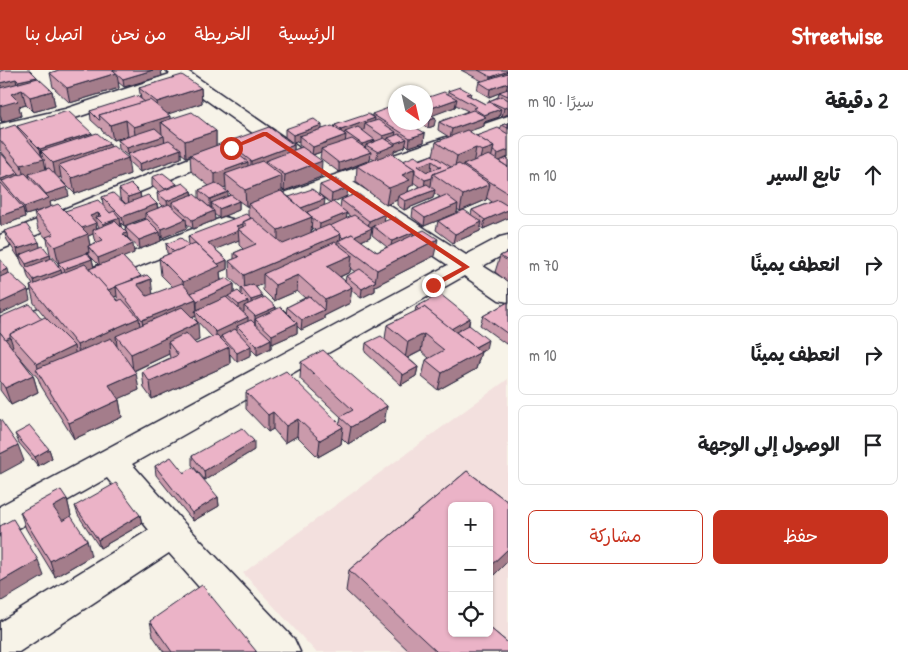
<!DOCTYPE html>
<html lang="ar">
<head>
<meta charset="utf-8">
<style>
	body { margin:0; font-family:"Patrick Hand","Playpen Sans Arabic",sans-serif; background:#f6f6f6; color:#202124; direction:rtl }
	.controls { position:absolute; right:15px; bottom:15px; display:grid; overflow:hidden; border-radius:8px; box-shadow:0 1px 4px #0004 }
	.controls button { width:45px; height:45px; display:grid; place-items:center; padding:0; border:0; border-bottom:1px solid #e0e0e0; background:#fff; color:#202124; font:25px sans-serif }
	.compass { position:absolute; left:388px; top:15px; width:45px; height:45px; border-radius:50%; background:#fff; box-shadow:0 1px 4px #0004; rotate:146deg }
	.stop { position:absolute; width:15px; height:15px; margin:-11px; border:4px solid #c8321e; border-radius:50%; background:#fff }
	.stop.end { background:#c8321e; border-color:#fff; box-shadow:0 1px 5px #0008 }
	.list { margin:0; padding:0; list-style:none }
	h2 { display:flex; justify-content:space-between; align-items:center; height:65px; margin:0; padding:0 20px; font-size:21px }
	h2 small { font-size:16px; font-weight:400; color:#757577 }
	.list li { display:grid; grid-template-columns:32px 1fr auto; gap:15px; align-items:center; box-sizing:border-box; height:80px; margin:0 10px 10px; padding:0 10px; border:1px solid #e0e0e0; border-radius:8px }
	.list b { display:block; font-size:19px; white-space:nowrap }
	.list em { font-size:16px; font-style:normal; color:#757577 }
	.actions { display:flex; gap:10px; padding:15px 20px }
	.actions a { flex:1; padding:11px 0; border:1px solid #c8321e; border-radius:8px; text-align:center; font-size:18px; color:#c8321e }
	.actions .main { background:#c8321e; color:#fff }
	.icon { flex:none; width:28px; height:28px; fill:none; stroke:currentColor; stroke-width:2; stroke-linecap:round; stroke-linejoin:round }
	.map { position:relative; flex:none; width:508px; height:582px; overflow:hidden; direction:ltr }
	header { display:flex; align-items:center; gap:30px; box-sizing:border-box; height:70px; padding:0 25px; background:#c8321e; color:#fff }
	header strong { font-size:24px }
	nav { display:flex; gap:28px; margin-inline-start:auto; font-size:18px }
	main { display:flex }
	aside { flex:1; background:#fff }
	.map>svg:first-child { display:block }
	.built { fill:#f3e0de; fill-rule:evenodd }
	.lines { fill:none; stroke-linecap:round; stroke-linejoin:round }
	.minor-casing { stroke:#22223b; stroke-width:3 }
	.minor { fill:#f7f3e8; fill-rule:evenodd }
	.wall { fill:#ca9aab; stroke:#22223b; fill-rule:evenodd }
	.shaded-wall { fill:#a47d8b; stroke:#22223b }
	.building { fill:#ebb3c7; stroke:#22223b; fill-rule:evenodd }
	.route { fill:#c8321e }
</style>
</head>
<body>
<header>
<strong>Streetwise</strong>
<nav><a>الرئيسية</a><a>الخريطة</a><a>من نحن</a><a>اتصل بنا</a></nav>
</header>
<main>
<aside>
<h2>2 دقيقة<small>سيرًا · 90 m</small></h2>
<ul class="list">
<li><svg class="icon" aria-label="ahead" viewBox="0 0 24 24"><path d="M12 20V5M6 11l6-6 6 6"/></svg><div><b>تابع السير</b></div><em>10 m</em></li>
<li><svg class="icon" aria-label="right" viewBox="0 0 24 24"><path d="M7 20v-9h11M14 6l5 5-5 5"/></svg><div><b>انعطف يمينًا</b></div><em>70 m</em></li>
<li><svg class="icon" aria-label="right" viewBox="0 0 24 24"><path d="M7 20v-9h11M14 6l5 5-5 5"/></svg><div><b>انعطف يمينًا</b></div><em>10 m</em></li>
<li><svg class="icon" aria-label="arrive" viewBox="0 0 24 24"><path d="M6 21V4h12l-3 4 3 4H6"/></svg><div><b>الوصول إلى الوجهة</b></div></li>
</ul>
<div class="actions"><a class="main">حفظ</a><a>مشاركة</a></div>
</aside>
<div class="map">
<svg width="508" height="582" viewBox="0 0 508 582">
	<rect width="100%" height="100%" fill="#f7f3e8"/>
	<filter id="ink" filterUnits="userSpaceOnUse"><feTurbulence type="fractalNoise" baseFrequency=".02" numOctaves="2"/><feDisplacementMap in="SourceGraphic" scale="10" xChannelSelector="R" yChannelSelector="G"/><feConvolveMatrix kernelMatrix="1 2 1 2 8 2 1 2 1" color-interpolation-filters="sRGB"/></filter>
	<g filter="url(#ink)">
		<path class="built" d="M 508,309 L 508,582 L 316,582 L 243,503 ZM 452,436 L 489,436 L 489,563 L 452,563 Z"/>
		<g class="lines">
			<g class="minor-casing">
				<g id="minor">
					<path d="M 166,0 L 186,0 L 298,77 L 301,81 L 298,85 L 291,87 L 284,85 L 181,12 L 78,47 L 0,66 L 0,54 L 65,39 L 170,4 Z"/>
					<path d="M 508,46 L 508,58 L 353,112 L 466,185 L 500,167 L 508,165 L 508,182 L 483,196 L 508,212 L 508,232 L 499,230 L 464,206 L 132,394 L 184,453 L 294,569 L 300,582 L 256,582 L 169,483 L 19,582 L 0,582 L 0,552 L 149,460 L 107,408 L 12,462 L 0,466 L 0,436 L 448,195 L 335,119 L 278,140 L 270,138 L 267,133 L 270,128 L 329,107 Z"/>
					<path d="M 224,74 L 231,76 L 234,80 L 231,84 L 0,180 L 0,165 Z"/>
					<path d="M 224,147 L 232,149 L 235,154 L 232,159 L 0,252 L 0,233 Z"/>
				</g>
			</g>
			<use href="#minor" class="minor"/>
		</g>
		<g class="wall">
			<path d="M 59,0 L 161,0 L 162,6 L 124,17 L 118,12 L 119,18 L 70,33 L 53,17 L 50,3 Z"/>
			<path d="M 461,0 L 508,0 L 508,44 L 502,47 L 500,45 L 499,47 L 484,52 L 484,56 L 468,61 L 476,66 L 500,59 L 502,55 L 508,53 L 508,87 L 500,91 L 508,88 L 508,148 L 483,159 L 481,157 L 480,161 L 453,173 L 436,160 L 438,151 L 471,145 L 472,140 L 492,132 L 487,128 L 486,130 L 460,141 L 457,139 L 457,143 L 424,156 L 412,147 L 413,139 L 440,127 L 434,123 L 433,128 L 404,140 L 397,135 L 397,130 L 386,135 L 356,112 L 357,96 L 374,90 L 370,87 L 370,90 L 339,102 L 320,88 L 321,82 L 313,85 L 321,107 L 284,121 L 282,119 L 282,122 L 289,127 L 324,136 L 340,138 L 341,130 L 385,144 L 384,152 L 414,162 L 413,165 L 434,186 L 375,216 L 375,221 L 361,228 L 351,220 L 350,233 L 324,246 L 324,249 L 301,260 L 297,256 L 297,263 L 272,274 L 271,274 L 271,278 L 257,285 L 251,279 L 251,285 L 237,292 L 230,284 L 230,294 L 152,329 L 144,318 L 142,301 L 170,288 L 169,284 L 134,301 L 139,320 L 118,329 L 119,330 L 122,347 L 74,369 L 41,316 L 38,308 L 16,283 L 33,305 L 38,322 L 11,335 L 0,320 L 0,247 L 47,249 L 34,233 L 30,216 L 33,215 L 28,207 L 26,199 L 22,194 L 20,188 L 19,188 L 7,170 L 4,161 L 39,172 L 40,178 L 50,185 L 51,189 L 59,198 L 58,193 L 50,184 L 47,169 L 38,159 L 34,143 L 39,141 L 26,145 L 24,143 L 25,147 L 1,156 L 0,154 L 0,82 L 17,101 L 0,80 L 0,60 L 18,59 L 17,56 L 92,64 L 110,77 L 130,104 L 75,124 L 62,111 L 61,107 L 58,108 L 69,126 L 50,132 L 51,137 L 65,141 L 103,135 L 102,127 L 125,134 L 126,134 L 120,128 L 119,119 L 140,123 L 141,128 L 157,134 L 158,138 L 163,136 L 158,131 L 157,123 L 159,122 L 152,116 L 152,107 L 177,114 L 177,115 L 192,121 L 193,124 L 212,139 L 212,137 L 210,138 L 199,128 L 199,120 L 209,116 L 191,101 L 190,85 L 186,87 L 181,83 L 181,88 L 140,102 L 129,92 L 128,86 L 119,79 L 118,70 L 129,67 L 128,66 L 113,70 L 102,61 L 101,58 L 101,59 L 91,50 L 90,41 L 141,29 L 139,18 L 201,18 L 202,33 L 167,44 L 170,49 L 216,61 L 216,76 L 227,76 L 227,72 L 294,75 L 294,80 L 302,77 L 299,75 L 299,71 L 293,73 L 285,67 L 285,59 L 322,59 L 334,58 L 335,55 L 372,46 L 372,44 L 425,63 L 424,72 L 409,77 L 406,74 L 405,77 L 394,81 L 393,84 L 403,91 L 420,90 L 433,85 L 436,72 L 449,67 L 438,60 L 439,52 L 468,41 L 456,35 L 455,37 L 432,45 L 434,56 L 428,58 L 418,52 L 426,52 L 426,28 L 448,24 L 448,21 L 471,23 L 470,26 L 485,34 L 489,33 L 489,31 L 498,27 L 499,23 L 489,27 L 477,20 L 479,12 L 482,11 ZM 413,112 L 420,117 L 408,122 L 409,117 L 413,115 ZM 226,117 L 226,120 L 231,125 L 228,126 L 222,118 ZM 239,131 L 246,136 L 248,136 L 248,146 L 188,166 L 189,175 L 166,174 L 167,183 L 169,184 L 159,188 L 161,205 L 173,217 L 153,224 L 141,207 L 123,187 L 134,183 L 127,167 L 140,179 L 161,171 L 161,166 L 162,168 L 187,158 L 187,154 L 193,159 L 215,150 L 214,144 L 219,148 L 239,140 ZM 347,144 L 351,147 L 346,149 ZM 145,148 L 146,149 L 125,157 L 126,162 L 121,157 L 121,153 L 124,156 ZM 97,153 L 99,157 L 97,158 L 96,154 ZM 312,158 L 315,160 L 311,162 ZM 372,158 L 373,158 L 372,165 L 387,177 L 377,182 L 361,171 L 370,167 ZM 93,164 L 94,169 L 97,172 L 90,175 L 88,166 ZM 239,170 L 239,175 L 243,179 L 234,183 L 234,189 L 229,191 L 230,208 L 241,218 L 241,224 L 234,223 L 234,214 L 221,210 L 220,202 L 227,199 L 227,190 L 215,179 ZM 89,182 L 89,185 L 99,195 L 94,197 L 92,189 L 87,183 ZM 350,198 L 355,202 L 346,206 L 345,211 L 340,207 L 350,202 ZM 263,214 L 263,220 L 274,231 L 297,221 L 305,228 L 287,237 L 286,243 L 276,240 L 276,237 L 263,228 L 256,217 ZM 117,226 L 118,231 L 114,227 ZM 196,246 L 196,250 L 212,267 L 196,274 L 194,272 L 199,270 L 192,248 Z"/>
			<path d="M 0,1 L 37,7 L 37,8 L 52,21 L 55,36 L 33,42 L 26,35 L 19,37 L 21,46 L 2,52 L 0,50 Z"/>
			<path d="M 320,115 L 347,126 L 331,133 L 319,124 Z"/>
			<path d="M 508,182 L 508,212 L 495,202 L 500,186 Z"/>
			<path d="M 508,232 L 508,273 L 506,274 L 480,255 L 483,246 Z"/>
			<path d="M 416,237 L 470,248 L 469,255 L 486,279 L 481,282 L 476,299 L 438,320 L 422,307 L 426,290 L 429,288 L 421,281 L 408,288 L 418,297 L 416,306 L 401,315 L 365,282 L 366,273 L 385,269 L 387,255 L 415,242 Z"/>
			<path d="M 301,292 L 387,336 L 384,352 L 348,374 L 342,368 L 341,374 L 318,387 L 297,366 L 285,373 L 273,359 L 268,362 L 246,339 L 246,322 L 340,353 L 341,347 L 300,309 Z"/>
			<path d="M 15,364 L 49,379 L 52,388 L 38,396 L 19,373 Z"/>
			<path d="M 254,380 L 205,410 L 192,395 L 192,386 Z"/>
			<path d="M 155,396 L 184,403 L 218,427 L 219,436 L 193,451 L 156,405 Z"/>
			<path d="M 467,401 L 508,432 L 508,491 L 489,510 L 489,436 L 452,436 L 452,563 L 489,563 L 489,557 L 508,573 L 508,582 L 410,582 L 346,521 L 349,500 Z"/>
			<path d="M 67,429 L 71,446 L 62,451 L 91,486 L 55,507 L 26,459 L 20,442 Z"/>
			<path d="M 75,436 L 140,445 L 142,454 L 100,478 L 78,445 Z"/>
			<path d="M 150,551 L 256,581 L 256,582 L 164,582 L 153,566 Z"/>
		</g>
		<g class="shaded-wall">
			<path d="M 153,0 L 161,0 L 162,6 L 124,17 L 123,9 Z"/>
			<path d="M 508,1 L 508,8 L 489,15 L 491,7 Z"/>
			<path d="M 117,3 L 119,18 L 70,33 L 67,18 Z"/>
			<path d="M 37,7 L 40,22 L 22,20 L 26,35 L 19,37 L 21,46 L 2,52 L 0,44 L 0,13 L 16,9 L 18,22 L 20,21 L 18,11 Z"/>
			<path d="M 508,13 L 506,21 L 499,22 L 499,23 L 489,27 L 490,19 Z"/>
			<path d="M 201,18 L 202,33 L 159,47 L 157,32 Z"/>
			<path d="M 52,21 L 55,36 L 33,42 L 30,27 Z"/>
			<path d="M 457,29 L 455,37 L 426,48 L 426,40 Z"/>
			<path d="M 508,37 L 508,44 L 502,47 L 504,38 Z"/>
			<path d="M 501,39 L 499,47 L 484,52 L 484,56 L 450,68 L 452,59 L 484,48 L 484,45 Z"/>
			<path d="M 150,43 L 126,51 L 128,66 L 113,70 L 110,55 Z"/>
			<path d="M 170,46 L 171,60 L 161,52 L 162,64 L 136,73 L 134,57 Z"/>
			<path d="M 375,48 L 374,57 L 365,54 L 364,60 L 349,65 L 345,62 L 344,66 L 346,65 L 345,74 L 321,79 L 321,82 L 312,85 L 313,77 L 341,67 L 341,60 Z"/>
			<path d="M 436,48 L 434,56 L 428,58 L 429,50 Z"/>
			<path d="M 322,55 L 322,63 L 299,66 L 299,71 L 293,73 L 293,65 Z"/>
			<path d="M 216,61 L 216,76 L 186,87 L 185,71 Z"/>
			<path d="M 396,62 L 394,70 L 388,68 L 387,72 L 382,75 L 383,66 Z"/>
			<path d="M 92,63 L 95,78 L 41,81 L 43,89 L 44,89 L 47,105 L 29,104 L 30,110 L 25,111 L 21,95 L 42,89 L 40,79 Z"/>
			<path d="M 425,63 L 424,72 L 409,77 L 410,68 Z"/>
			<path d="M 164,66 L 165,74 L 128,84 L 127,78 Z"/>
			<path d="M 407,69 L 405,77 L 394,81 L 394,84 L 376,91 L 378,82 L 395,75 L 395,73 Z"/>
			<path d="M 375,70 L 374,78 L 366,75 L 365,81 L 362,83 L 362,74 Z"/>
			<path d="M 110,74 L 112,89 L 59,95 L 61,107 L 56,109 L 53,93 Z"/>
			<path d="M 294,75 L 294,90 L 265,91 L 265,101 L 251,107 L 251,91 Z"/>
			<path d="M 494,77 L 490,93 L 478,97 L 482,81 Z"/>
			<path d="M 476,78 L 473,94 L 463,95 L 463,98 L 454,101 L 457,86 Z"/>
			<path d="M 181,79 L 181,88 L 140,102 L 139,94 Z"/>
			<path d="M 508,80 L 508,87 L 496,93 L 498,84 Z"/>
			<path d="M 371,82 L 370,90 L 339,102 L 339,93 Z"/>
			<path d="M 128,88 L 130,104 L 75,124 L 72,108 Z"/>
			<path d="M 322,91 L 321,107 L 284,121 L 285,105 Z"/>
			<path d="M 432,91 L 431,100 L 416,105 L 418,96 Z"/>
			<path d="M 248,92 L 248,108 L 225,104 L 226,117 L 215,121 L 215,104 Z"/>
			<path d="M 415,99 L 413,115 L 409,117 L 407,126 L 398,126 L 397,130 L 386,135 L 389,118 L 402,105 Z"/>
			<path d="M 19,103 L 21,112 L 2,111 L 1,109 Z"/>
			<path d="M 282,106 L 282,122 L 248,134 L 248,136 L 246,136 L 245,120 Z"/>
			<path d="M 432,108 L 431,116 L 424,119 L 425,110 Z"/>
			<path d="M 490,114 L 486,130 L 460,141 L 463,125 Z"/>
			<path d="M 67,117 L 69,126 L 50,132 L 51,137 L 26,145 L 24,137 L 47,128 L 46,124 Z"/>
			<path d="M 348,118 L 347,126 L 331,133 L 332,124 Z"/>
			<path d="M 435,120 L 433,128 L 404,140 L 405,131 Z"/>
			<path d="M 192,121 L 193,130 L 172,132 L 172,138 L 168,140 L 167,131 Z"/>
			<path d="M 228,122 L 228,131 L 211,133 L 212,137 L 210,138 L 210,129 Z"/>
			<path d="M 140,123 L 141,132 L 129,136 L 128,127 Z"/>
			<path d="M 325,129 L 324,137 L 307,144 L 301,138 Z"/>
			<path d="M 239,131 L 239,140 L 219,148 L 219,139 Z"/>
			<path d="M 157,134 L 158,143 L 145,143 L 145,148 L 124,156 L 122,147 Z"/>
			<path d="M 458,134 L 457,143 L 424,156 L 425,148 Z"/>
			<path d="M 23,138 L 25,147 L 1,156 L 0,146 Z"/>
			<path d="M 508,140 L 508,148 L 483,159 L 485,150 Z"/>
			<path d="M 214,141 L 215,150 L 193,159 L 192,150 Z"/>
			<path d="M 98,143 L 100,151 L 96,147 L 97,153 L 96,154 L 97,162 L 93,160 L 93,164 L 88,166 L 91,180 L 88,176 L 89,182 L 59,194 L 55,177 L 80,159 L 90,146 Z"/>
			<path d="M 347,143 L 346,152 L 319,163 L 320,154 Z"/>
			<path d="M 385,144 L 384,153 L 373,156 L 373,158 L 372,158 L 370,167 L 347,177 L 345,170 L 368,160 L 369,151 Z"/>
			<path d="M 312,147 L 311,163 L 278,177 L 278,160 Z"/>
			<path d="M 120,148 L 121,157 L 104,163 L 103,154 Z"/>
			<path d="M 186,149 L 187,158 L 162,168 L 162,159 Z"/>
			<path d="M 482,152 L 480,161 L 453,173 L 455,164 Z"/>
			<path d="M 243,154 L 243,163 L 238,159 L 239,170 L 209,182 L 208,173 L 236,156 Z"/>
			<path d="M 160,162 L 161,171 L 140,179 L 139,170 Z"/>
			<path d="M 414,162 L 412,171 L 390,180 L 392,171 Z"/>
			<path d="M 127,163 L 128,172 L 123,164 Z"/>
			<path d="M 341,164 L 340,172 L 338,171 L 337,182 L 263,204 L 263,214 L 245,222 L 244,205 Z"/>
			<path d="M 438,169 L 434,186 L 375,216 L 375,221 L 361,228 L 362,219 L 375,212 L 377,200 Z"/>
			<path d="M 39,172 L 41,181 L 20,185 L 20,188 L 19,188 L 17,179 Z"/>
			<path d="M 133,174 L 134,183 L 100,197 L 98,188 Z"/>
			<path d="M 50,185 L 52,194 L 29,203 L 26,194 Z"/>
			<path d="M 352,185 L 350,202 L 326,213 L 327,196 Z"/>
			<path d="M 92,189 L 94,198 L 66,208 L 64,199 Z"/>
			<path d="M 227,190 L 227,199 L 220,202 L 221,213 L 185,228 L 183,212 L 217,194 Z"/>
			<path d="M 8,199 L 10,208 L 0,212 L 0,202 Z"/>
			<path d="M 61,200 L 63,209 L 36,219 L 34,210 Z"/>
			<path d="M 298,205 L 297,221 L 274,231 L 275,215 Z"/>
			<path d="M 151,209 L 153,226 L 140,231 L 116,217 L 142,213 Z"/>
			<path d="M 234,214 L 234,224 L 197,240 L 197,231 Z"/>
			<path d="M 116,217 L 117,226 L 107,230 L 105,221 Z"/>
			<path d="M 352,217 L 350,233 L 324,246 L 324,249 L 301,260 L 302,250 L 324,240 L 325,229 Z"/>
			<path d="M 28,220 L 30,230 L 0,244 L 0,233 Z"/>
			<path d="M 263,226 L 263,235 L 251,239 L 251,230 Z"/>
			<path d="M 196,229 L 197,242 L 195,241 L 196,246 L 145,267 L 142,250 Z"/>
			<path d="M 248,231 L 248,240 L 244,236 L 244,242 L 239,245 L 239,235 Z"/>
			<path d="M 276,237 L 275,246 L 255,249 L 255,256 L 255,246 Z"/>
			<path d="M 248,247 L 248,257 L 237,256 L 237,262 L 221,266 L 221,269 L 216,271 L 216,262 Z"/>
			<path d="M 139,248 L 141,265 L 116,266 L 117,276 L 81,292 L 77,275 Z"/>
			<path d="M 470,248 L 468,257 L 454,265 L 447,261 Z"/>
			<path d="M 198,253 L 199,270 L 176,281 L 168,272 L 169,284 L 133,301 L 131,284 Z"/>
			<path d="M 297,253 L 297,263 L 272,274 L 272,265 Z"/>
			<path d="M 424,264 L 421,281 L 405,289 L 408,272 Z"/>
			<path d="M 10,267 L 13,276 L 8,278 L 5,269 Z"/>
			<path d="M 271,269 L 271,278 L 257,285 L 257,276 Z"/>
			<path d="M 488,270 L 486,279 L 469,288 L 472,279 Z"/>
			<path d="M 74,276 L 77,293 L 40,306 L 37,294 Z"/>
			<path d="M 251,276 L 251,285 L 237,292 L 237,283 Z"/>
			<path d="M 229,277 L 230,294 L 152,329 L 150,312 Z"/>
			<path d="M 481,282 L 476,299 L 438,320 L 442,303 Z"/>
			<path d="M 418,297 L 416,306 L 401,315 L 403,305 Z"/>
			<path d="M 136,303 L 139,320 L 112,332 L 109,315 Z"/>
			<path d="M 33,305 L 38,322 L 11,335 L 5,318 Z"/>
			<path d="M 119,330 L 122,347 L 74,369 L 69,353 Z"/>
			<path d="M 387,336 L 384,352 L 348,374 L 351,357 Z"/>
			<path d="M 273,342 L 273,359 L 268,362 L 268,345 Z"/>
			<path d="M 298,349 L 297,366 L 285,373 L 286,356 Z"/>
			<path d="M 343,357 L 341,374 L 318,387 L 320,370 Z"/>
			<path d="M 254,371 L 254,380 L 205,410 L 204,401 Z"/>
			<path d="M 18,375 L 24,391 L 0,404 L 0,384 Z"/>
			<path d="M 49,379 L 52,388 L 38,396 L 35,387 Z"/>
			<path d="M 218,427 L 219,436 L 193,451 L 192,443 Z"/>
			<path d="M 67,429 L 71,446 L 58,453 L 53,437 Z"/>
			<path d="M 140,445 L 142,454 L 100,478 L 98,470 Z"/>
			<path d="M 87,470 L 91,486 L 55,507 L 50,491 Z"/>
			<path d="M 508,479 L 508,491 L 489,510 L 489,497 Z"/>
			<path d="M 38,490 L 44,506 L 0,532 L 0,512 Z"/>
		</g>
		<g class="building">
			<path d="M 4,0 L 30,0 L 37,7 L 18,11 L 16,9 L 0,13 L 2,15 L 0,16 L 0,1 Z"/>
			<path d="M 59,0 L 113,0 L 117,3 L 67,18 L 50,3 Z"/>
			<path d="M 113,0 L 153,0 L 123,9 Z"/>
			<path d="M 478,0 L 508,0 L 508,1 L 491,7 Z"/>
			<path d="M 508,3 L 508,13 L 490,19 L 479,12 Z"/>
			<path d="M 182,5 L 201,18 L 157,32 L 139,18 Z"/>
			<path d="M 38,8 L 52,21 L 30,27 L 22,20 L 11,24 L 18,31 L 0,36 L 0,18 Z"/>
			<path d="M 460,17 L 471,23 L 466,24 L 485,34 L 490,32 L 501,39 L 484,45 L 473,38 L 477,37 L 448,21 Z"/>
			<path d="M 508,19 L 508,26 L 499,22 Z"/>
			<path d="M 444,22 L 457,29 L 426,40 L 426,28 Z"/>
			<path d="M 137,26 L 145,32 L 99,45 L 100,50 L 99,50 L 90,41 Z"/>
			<path d="M 502,26 L 508,30 L 508,37 L 504,38 L 489,31 Z"/>
			<path d="M 150,30 L 170,46 L 134,57 L 126,50 L 110,55 L 99,45 Z"/>
			<path d="M 391,37 L 396,40 L 396,47 L 395,47 L 396,47 L 396,52 L 403,52 L 413,58 L 415,57 L 425,63 L 410,68 L 372,44 Z"/>
			<path d="M 473,40 L 486,47 L 452,59 L 439,52 Z"/>
			<path d="M 68,41 L 92,63 L 40,79 L 17,56 Z"/>
			<path d="M 426,41 L 436,48 L 429,50 L 426,48 Z"/>
			<path d="M 192,42 L 216,61 L 185,71 L 161,52 Z"/>
			<path d="M 368,44 L 375,48 L 341,60 L 335,55 Z"/>
			<path d="M 314,49 L 322,55 L 293,65 L 285,59 Z"/>
			<path d="M 378,50 L 396,62 L 383,66 L 365,54 Z"/>
			<path d="M 508,53 L 508,58 L 502,55 Z"/>
			<path d="M 15,55 L 44,89 L 21,95 L 0,70 L 0,60 Z"/>
			<path d="M 332,56 L 346,65 L 313,77 L 299,66 Z"/>
			<path d="M 269,57 L 294,75 L 251,91 L 227,72 Z"/>
			<path d="M 358,57 L 375,70 L 362,74 L 345,62 Z"/>
			<path d="M 155,58 L 164,66 L 127,78 L 118,70 Z"/>
			<path d="M 498,58 L 508,64 L 508,80 L 498,84 L 493,81 L 494,77 L 476,66 Z"/>
			<path d="M 467,60 L 494,77 L 482,81 L 476,78 L 457,86 L 436,72 Z"/>
			<path d="M 97,63 L 110,74 L 53,93 L 41,81 Z"/>
			<path d="M 399,64 L 407,69 L 395,73 L 388,68 Z"/>
			<path d="M 384,68 L 395,75 L 378,82 L 366,75 Z"/>
			<path d="M 352,69 L 371,82 L 339,93 L 321,79 Z"/>
			<path d="M 169,70 L 181,79 L 139,94 L 128,84 Z"/>
			<path d="M 223,73 L 248,92 L 215,104 L 190,85 Z"/>
			<path d="M 113,76 L 128,88 L 72,108 L 59,95 Z"/>
			<path d="M 302,77 L 322,91 L 285,105 L 265,91 Z"/>
			<path d="M 0,82 L 19,103 L 1,109 L 0,108 Z"/>
			<path d="M 392,83 L 415,99 L 402,105 L 410,110 L 389,118 L 357,96 Z"/>
			<path d="M 432,85 L 451,97 L 433,104 L 432,108 L 425,110 L 415,103 L 415,99 L 403,91 L 415,86 L 420,90 ZM 432,91 L 441,97 L 427,102 L 418,96 Z"/>
			<path d="M 489,85 L 508,97 L 508,123 L 463,95 Z"/>
			<path d="M 508,88 L 508,97 L 499,91 Z"/>
			<path d="M 262,91 L 282,106 L 245,120 L 225,104 Z"/>
			<path d="M 459,94 L 490,114 L 463,125 L 433,104 Z"/>
			<path d="M 49,98 L 67,117 L 46,124 L 29,104 Z"/>
			<path d="M 25,103 L 49,128 L 24,137 L 2,111 Z"/>
			<path d="M 163,103 L 177,114 L 165,119 L 152,107 Z"/>
			<path d="M 336,109 L 348,118 L 332,124 L 320,115 Z"/>
			<path d="M 0,113 L 1,113 L 23,138 L 0,146 Z"/>
			<path d="M 183,113 L 192,121 L 167,131 L 157,123 Z"/>
			<path d="M 216,113 L 228,122 L 210,129 L 199,120 Z"/>
			<path d="M 131,114 L 140,123 L 128,127 L 119,119 Z"/>
			<path d="M 427,114 L 435,120 L 405,131 L 398,126 Z"/>
			<path d="M 312,119 L 325,129 L 301,138 L 289,127 Z"/>
			<path d="M 281,121 L 312,147 L 278,160 L 248,134 Z"/>
			<path d="M 113,123 L 125,134 L 148,125 L 157,134 L 122,147 L 102,127 Z"/>
			<path d="M 357,123 L 385,144 L 369,151 L 341,130 Z"/>
			<path d="M 194,124 L 214,141 L 192,150 L 172,132 Z"/>
			<path d="M 231,125 L 239,131 L 219,139 L 211,133 Z"/>
			<path d="M 446,125 L 458,134 L 425,148 L 413,139 Z"/>
			<path d="M 98,130 L 110,143 L 114,141 L 120,148 L 103,154 L 96,147 L 101,146 L 98,143 L 90,146 L 96,153 L 82,158 L 65,141 Z"/>
			<path d="M 498,130 L 508,136 L 508,140 L 485,150 L 472,140 Z"/>
			<path d="M 333,132 L 347,143 L 320,154 L 312,149 L 312,147 L 307,142 Z"/>
			<path d="M 58,134 L 88,164 L 55,177 L 46,167 L 54,164 L 34,143 Z"/>
			<path d="M 169,134 L 186,149 L 162,159 L 145,143 Z"/>
			<path d="M 464,140 L 482,152 L 455,164 L 438,151 Z"/>
			<path d="M 246,144 L 251,148 L 243,152 L 243,154 L 236,156 L 239,158 L 238,161 L 208,173 L 227,190 L 218,194 L 188,166 Z"/>
			<path d="M 354,145 L 372,158 L 354,166 L 352,164 L 343,168 L 341,166 L 341,164 L 330,156 Z"/>
			<path d="M 395,147 L 414,162 L 392,171 L 373,156 Z"/>
			<path d="M 252,148 L 283,174 L 329,155 L 341,164 L 244,205 L 229,191 L 239,187 L 234,183 L 256,174 L 238,159 L 247,155 L 243,152 Z"/>
			<path d="M 147,149 L 160,162 L 139,170 L 125,157 Z"/>
			<path d="M 115,151 L 127,163 L 123,164 L 133,174 L 98,188 L 88,176 L 103,170 L 93,160 Z"/>
			<path d="M 26,154 L 39,172 L 17,179 L 4,161 Z"/>
			<path d="M 424,160 L 438,169 L 377,200 L 338,171 L 352,164 L 377,182 Z"/>
			<path d="M 181,168 L 189,175 L 174,182 L 166,174 Z"/>
			<path d="M 335,172 L 352,185 L 327,196 L 352,217 L 325,229 L 298,205 L 275,215 L 263,204 Z"/>
			<path d="M 195,173 L 220,196 L 183,212 L 159,188 Z"/>
			<path d="M 43,176 L 50,185 L 26,194 L 20,185 Z"/>
			<path d="M 508,182 L 508,191 L 500,186 Z"/>
			<path d="M 87,183 L 92,189 L 64,199 L 58,193 Z"/>
			<path d="M 122,186 L 141,206 L 108,220 L 89,199 Z"/>
			<path d="M 52,188 L 61,200 L 34,210 L 25,198 Z"/>
			<path d="M 0,189 L 8,199 L 0,202 Z"/>
			<path d="M 85,194 L 118,231 L 122,229 L 139,248 L 77,275 L 30,216 Z"/>
			<path d="M 360,199 L 376,211 L 362,219 L 346,206 Z"/>
			<path d="M 9,203 L 28,220 L 0,233 L 0,207 Z"/>
			<path d="M 147,205 L 151,209 L 137,214 L 147,226 L 182,213 L 196,229 L 142,250 L 116,216 Z"/>
			<path d="M 227,208 L 234,214 L 197,231 L 196,229 L 191,223 Z"/>
			<path d="M 253,214 L 263,226 L 251,230 L 241,218 Z"/>
			<path d="M 238,221 L 248,231 L 239,235 L 228,226 Z"/>
			<path d="M 440,224 L 470,248 L 451,259 L 424,237 L 419,240 L 416,237 Z"/>
			<path d="M 309,226 L 324,240 L 302,250 L 287,237 Z"/>
			<path d="M 226,227 L 248,247 L 216,262 L 195,241 Z"/>
			<path d="M 265,227 L 276,237 L 255,246 L 244,236 Z"/>
			<path d="M 508,232 L 508,264 L 483,246 Z"/>
			<path d="M 30,234 L 42,249 L 10,264 L 10,267 L 5,269 L 0,262 L 0,247 Z"/>
			<path d="M 182,237 L 198,253 L 131,284 L 116,266 Z"/>
			<path d="M 281,237 L 297,253 L 272,265 L 255,249 Z"/>
			<path d="M 424,237 L 481,282 L 442,303 L 426,290 L 444,280 L 424,264 L 408,272 L 387,255 Z"/>
			<path d="M 45,247 L 74,276 L 37,294 L 10,264 Z"/>
			<path d="M 251,250 L 271,269 L 257,276 L 237,256 Z"/>
			<path d="M 469,255 L 488,270 L 475,277 L 456,262 Z"/>
			<path d="M 235,259 L 251,276 L 237,283 L 221,266 Z"/>
			<path d="M 0,262 L 33,305 L 5,318 L 0,311 Z"/>
			<path d="M 186,263 L 196,274 L 217,265 L 229,277 L 150,312 L 142,301 L 178,285 L 168,272 Z"/>
			<path d="M 381,266 L 418,297 L 403,305 L 366,273 Z"/>
			<path d="M 111,268 L 136,303 L 109,315 L 119,330 L 69,353 L 36,299 Z"/>
			<path d="M 323,280 L 387,336 L 351,357 L 340,347 L 353,340 L 301,292 Z"/>
			<path d="M 286,301 L 343,357 L 320,370 L 298,349 L 286,356 L 273,342 L 268,345 L 246,322 Z"/>
			<path d="M 0,349 L 18,375 L 0,384 Z"/>
			<path d="M 30,356 L 49,379 L 35,387 L 15,364 Z"/>
			<path d="M 242,358 L 254,371 L 204,401 L 192,386 Z"/>
			<path d="M 171,387 L 184,403 L 193,397 L 218,427 L 192,443 L 155,396 Z"/>
			<path d="M 467,401 L 508,432 L 508,479 L 489,497 L 489,436 L 452,436 L 452,563 L 489,563 L 489,557 L 508,573 L 508,582 L 437,582 L 349,500 Z"/>
			<path d="M 116,413 L 140,445 L 98,470 L 75,436 Z"/>
			<path d="M 61,420 L 67,429 L 53,437 L 63,451 L 71,446 L 87,470 L 50,491 L 20,442 Z"/>
			<path d="M 13,449 L 38,490 L 0,512 L 0,456 Z"/>
			<path d="M 202,515 L 256,581 L 256,582 L 172,582 L 150,551 Z"/>
		</g>
	</g>
	<path class="route" d="M 263,62 L 267,62 L 470,197 L 435,217 L 430,217 L 430,214 L 462,197 L 265,66 L 233,79 L 228,78 Z"/>
</svg>
<div class="controls">
<button>+</button>
<button>−</button>
<button><svg class="icon" aria-label="locate" viewBox="0 0 24 24"><circle cx="12" cy="12" r="6"/><path d="M12 2v4M12 18v4M2 12h4M18 12h4"/></svg></button>
</div>
<svg class="compass" viewBox="-18 -18 36 36"><path d="M0-13l5 13h-10z" fill="#e53935"/><path d="M0 13l5-13h-10z" fill="#757577"/></svg>
<div class="stop" style="left:231px;top:78px"></div>
<div class="stop end" style="left:433px;top:215px"></div>
</div>
</main>
</body>
</html>
